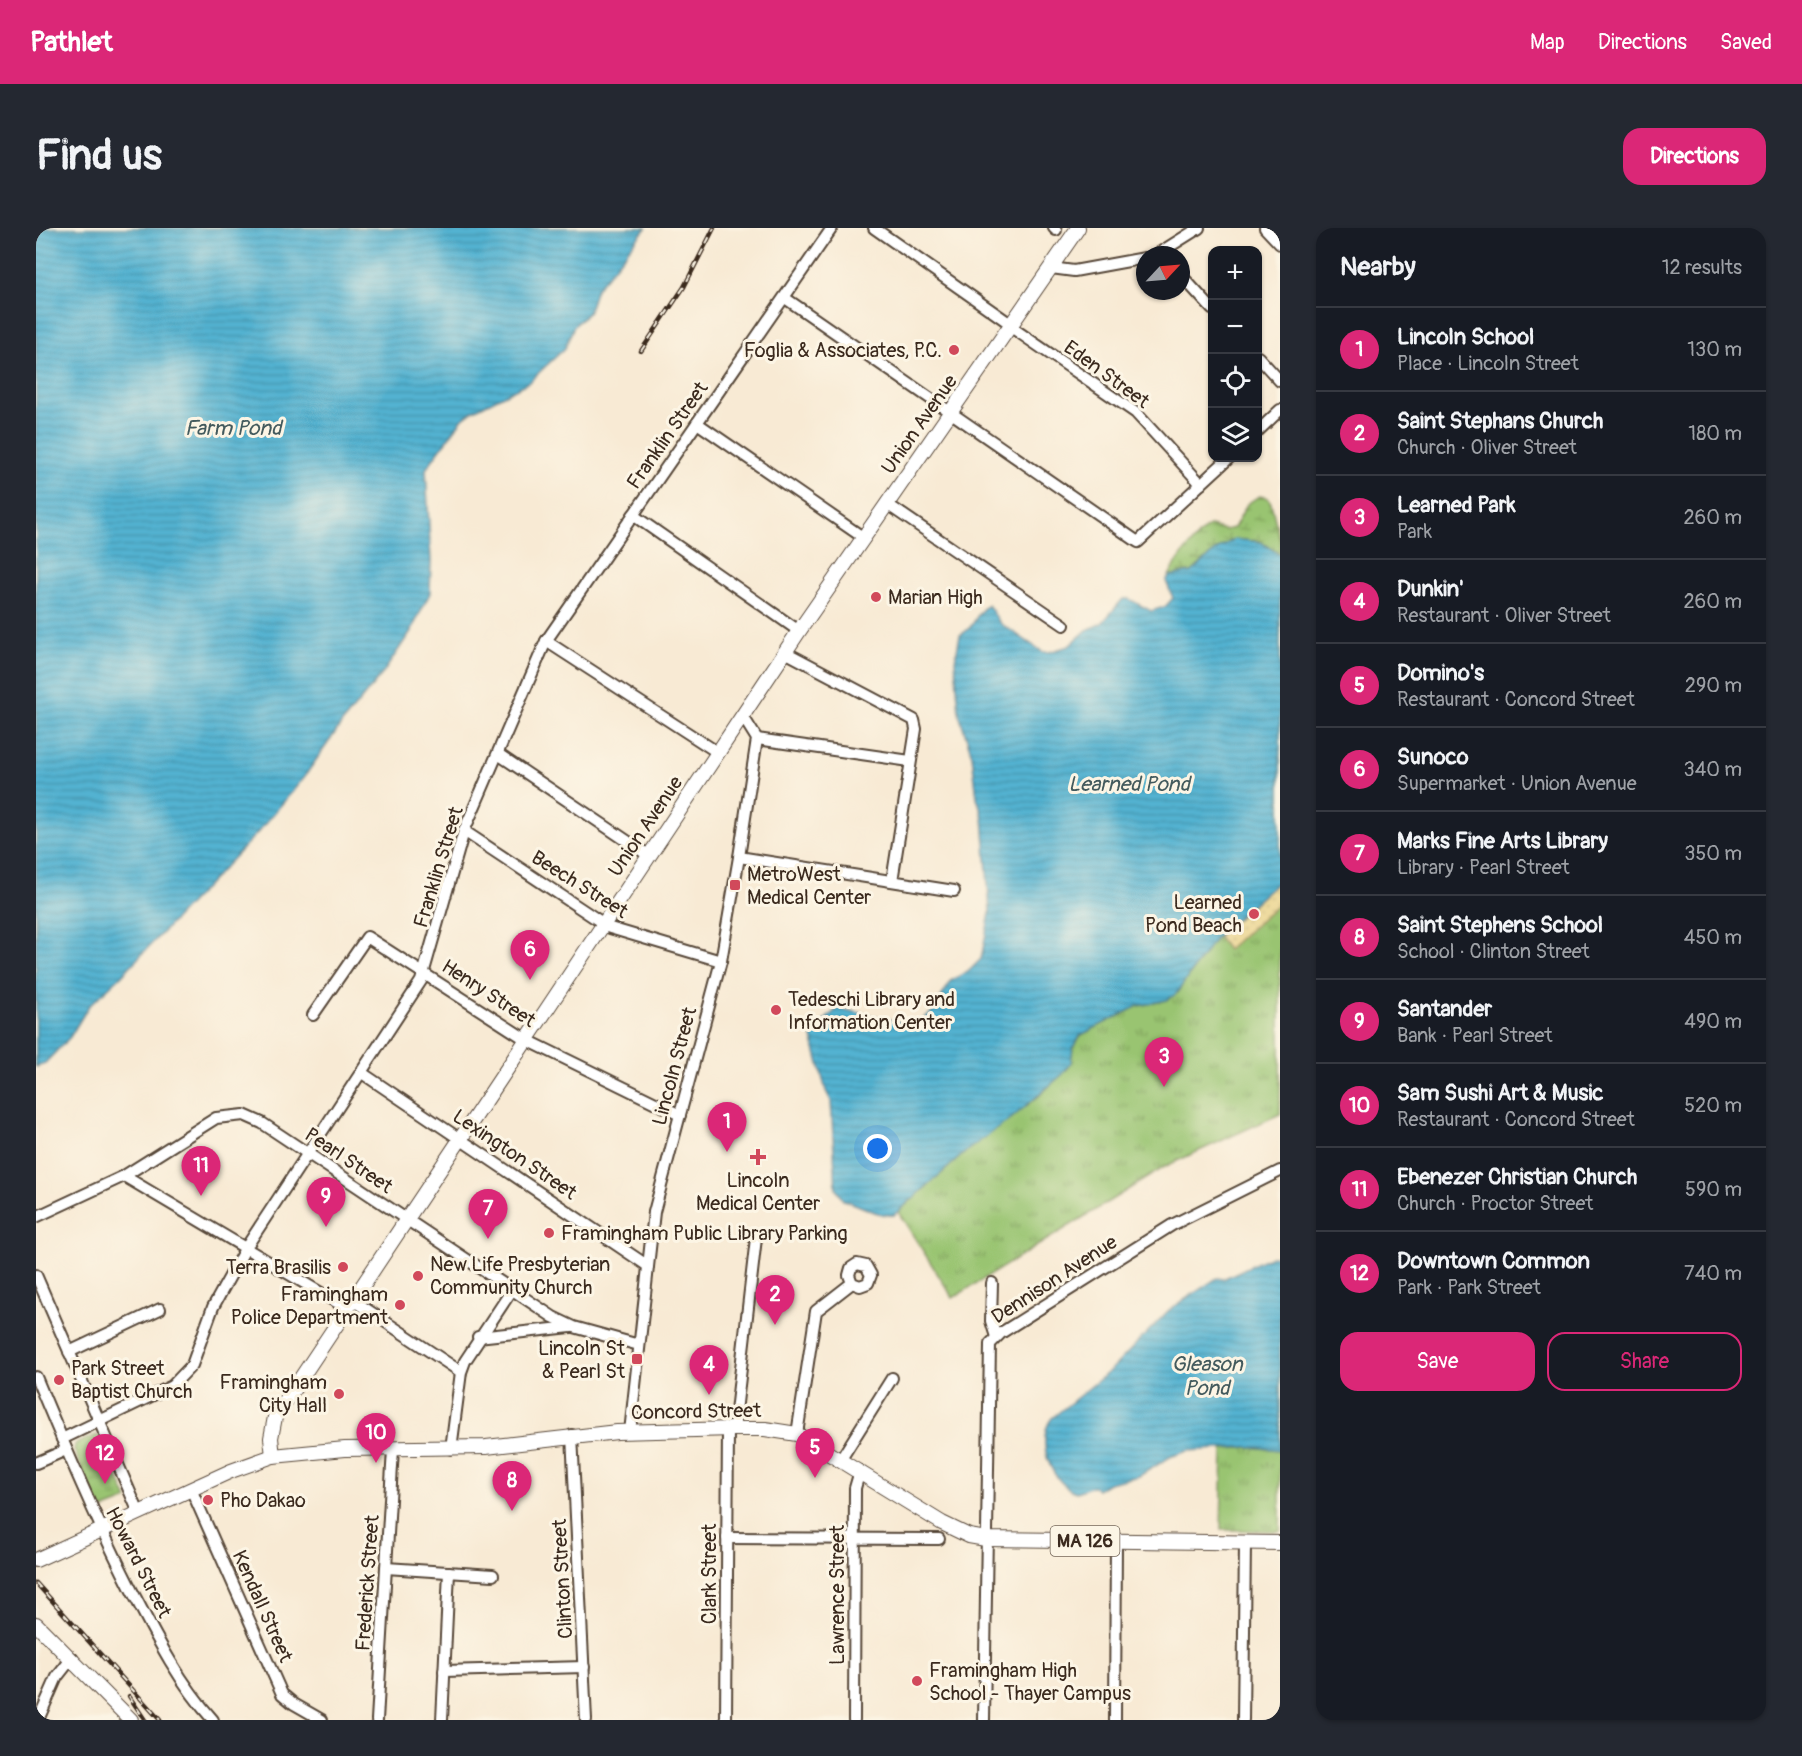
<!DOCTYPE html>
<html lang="en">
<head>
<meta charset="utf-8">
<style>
	body { margin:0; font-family:Pangolin,sans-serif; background:#242831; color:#f1f3f6 }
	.controls { position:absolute; right:18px; top:18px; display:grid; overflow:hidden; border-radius:12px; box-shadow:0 2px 4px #0004 }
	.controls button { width:54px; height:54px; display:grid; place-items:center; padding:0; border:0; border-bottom:2px solid #363941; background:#171b24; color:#f1f3f6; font:30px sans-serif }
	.compass { position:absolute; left:1100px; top:18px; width:54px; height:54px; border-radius:50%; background:#171b24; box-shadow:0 2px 4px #0004; rotate:64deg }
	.you { position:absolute; left:842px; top:921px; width:21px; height:21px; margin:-15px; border:4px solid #fff; border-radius:50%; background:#1a73e8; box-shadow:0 0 0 9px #1a73e833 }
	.badge { display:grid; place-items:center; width:39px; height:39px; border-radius:50%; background:#db2777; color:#fff; font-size:20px; font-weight:700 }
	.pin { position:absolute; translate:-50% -50px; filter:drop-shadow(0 2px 3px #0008) }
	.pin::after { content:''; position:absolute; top:32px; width:21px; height:18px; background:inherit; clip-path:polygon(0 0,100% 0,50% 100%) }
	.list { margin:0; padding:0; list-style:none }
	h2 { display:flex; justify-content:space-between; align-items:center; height:78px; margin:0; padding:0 24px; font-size:26px }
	h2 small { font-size:20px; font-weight:400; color:#9ea1a6 }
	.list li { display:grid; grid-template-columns:39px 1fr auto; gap:18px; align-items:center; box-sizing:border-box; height:84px; padding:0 24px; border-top:2px solid #363941 }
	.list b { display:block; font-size:22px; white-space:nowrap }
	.list p { margin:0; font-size:20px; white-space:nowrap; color:#9ea1a6 }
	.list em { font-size:20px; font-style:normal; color:#9ea1a6 }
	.actions { display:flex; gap:12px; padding:18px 24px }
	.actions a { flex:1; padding:14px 0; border:2px solid #db2777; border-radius:18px; text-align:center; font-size:21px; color:#db2777 }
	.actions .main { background:#db2777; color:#fff }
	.icon { flex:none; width:33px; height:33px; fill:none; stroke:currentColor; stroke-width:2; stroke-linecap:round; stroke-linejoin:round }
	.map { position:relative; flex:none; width:1244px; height:1492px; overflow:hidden; border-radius:18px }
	header { display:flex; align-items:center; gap:36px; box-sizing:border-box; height:84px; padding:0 30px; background:#db2777; color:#fff }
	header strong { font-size:28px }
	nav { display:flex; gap:33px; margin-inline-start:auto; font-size:21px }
	.intro { display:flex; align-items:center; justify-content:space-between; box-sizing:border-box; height:144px; padding:0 36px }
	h1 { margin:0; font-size:42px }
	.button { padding:15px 27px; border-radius:18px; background:#db2777; color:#fff; font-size:21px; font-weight:700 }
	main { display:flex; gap:36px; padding:0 36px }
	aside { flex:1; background:#171b24; border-radius:18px; box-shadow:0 2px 4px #0004 }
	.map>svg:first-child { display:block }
	.grass { fill:url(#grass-tufts); stroke:#6a7748; stroke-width:1.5 }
	.wetland { fill:url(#wetland-marsh); stroke:#6a7748; stroke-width:1.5 }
	.sand { fill:url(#sand-dots); stroke:#94825e; stroke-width:1.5 }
	.water { fill:url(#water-rules); stroke:#466e78; stroke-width:1.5 }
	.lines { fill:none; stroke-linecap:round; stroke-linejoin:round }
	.minor-casing { stroke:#574739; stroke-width:14 }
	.major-casing { stroke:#574739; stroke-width:16 }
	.minor { stroke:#fff; stroke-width:10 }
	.major { stroke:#fff; stroke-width:14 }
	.rail-casing { stroke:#3b2a1e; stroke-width:4.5 }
	.rail { stroke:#fcf5e5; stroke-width:2; stroke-dasharray:7; stroke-linecap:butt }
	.poi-dot { fill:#d1495b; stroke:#fcf5e5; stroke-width:2 }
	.labels { text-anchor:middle; stroke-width:6; stroke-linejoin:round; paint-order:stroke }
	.shield { fill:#fcf5e5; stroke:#75675a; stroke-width:1.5 }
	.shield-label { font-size:18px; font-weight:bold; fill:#3b2a1e }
	.poi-label { font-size:20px; fill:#3b2a1e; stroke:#fcf5e5; text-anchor:start }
	.street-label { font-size:20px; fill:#3b2a1e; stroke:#fcf5e5 }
	.water-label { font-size:21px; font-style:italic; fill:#435a5d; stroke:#fcf5e5 }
</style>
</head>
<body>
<header>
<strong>Pathlet</strong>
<nav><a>Map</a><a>Directions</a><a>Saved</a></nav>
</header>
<div class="intro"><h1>Find us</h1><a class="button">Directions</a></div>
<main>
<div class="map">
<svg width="1244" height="1492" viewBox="0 0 1244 1492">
	<defs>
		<pattern id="grass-tufts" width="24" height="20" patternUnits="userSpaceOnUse" patternTransform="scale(1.5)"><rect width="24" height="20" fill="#99c471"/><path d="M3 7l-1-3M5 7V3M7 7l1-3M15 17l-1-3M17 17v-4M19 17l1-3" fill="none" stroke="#7e9f5c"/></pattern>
		<pattern id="wetland-marsh" width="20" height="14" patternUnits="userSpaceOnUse" patternTransform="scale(1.5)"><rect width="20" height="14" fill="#99c471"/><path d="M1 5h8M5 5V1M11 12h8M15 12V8" fill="none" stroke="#7e9f5c"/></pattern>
		<pattern id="sand-dots" width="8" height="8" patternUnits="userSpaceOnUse" patternTransform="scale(1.5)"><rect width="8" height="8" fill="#eeda9e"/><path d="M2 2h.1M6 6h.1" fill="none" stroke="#cdbb88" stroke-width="1.8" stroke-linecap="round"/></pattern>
		<pattern id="water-rules" width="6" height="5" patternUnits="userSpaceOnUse" patternTransform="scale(1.5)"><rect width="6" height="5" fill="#52b2d1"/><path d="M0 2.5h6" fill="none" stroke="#4591a9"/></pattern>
	</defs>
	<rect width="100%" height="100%" fill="#fcf5e5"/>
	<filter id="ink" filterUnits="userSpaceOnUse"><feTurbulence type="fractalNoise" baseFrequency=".0167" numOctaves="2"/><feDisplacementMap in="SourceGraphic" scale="12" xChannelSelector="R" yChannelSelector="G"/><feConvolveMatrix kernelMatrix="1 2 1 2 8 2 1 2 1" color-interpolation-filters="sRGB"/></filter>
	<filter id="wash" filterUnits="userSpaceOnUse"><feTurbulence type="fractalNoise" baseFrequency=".008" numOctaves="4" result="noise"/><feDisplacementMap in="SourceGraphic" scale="24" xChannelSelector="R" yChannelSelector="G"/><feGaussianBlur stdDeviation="1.35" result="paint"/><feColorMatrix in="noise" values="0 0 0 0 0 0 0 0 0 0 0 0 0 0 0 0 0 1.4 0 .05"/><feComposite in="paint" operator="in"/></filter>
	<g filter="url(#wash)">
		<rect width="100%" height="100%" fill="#f8ead4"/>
		<g class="grass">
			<path d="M 1244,652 L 1244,886 L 1130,938 L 917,1070 L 862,984 L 933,921 L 1003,868 L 1033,839 L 1037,820 L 1045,807 L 1102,778 L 1131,772 L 1140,766 L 1181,708 Z"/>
			<path d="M 60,1207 L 64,1209 L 92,1272 L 64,1283 L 38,1222 L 39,1216 Z"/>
			<path d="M 1214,1219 L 1244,1222 L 1244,1303 L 1185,1302 L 1187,1221 Z"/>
		</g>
		<path class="wetland" d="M 1223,268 L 1232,270 L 1235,275 L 1244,312 L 1244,327 L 1225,314 L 1198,311 L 1179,323 L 1156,344 L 1133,348 C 1138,336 1163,303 1174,298 L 1189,302 L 1198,300 L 1211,276 Z"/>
		<path class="sand" d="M 1244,652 L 1244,675 L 1191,722 L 1181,708 Z"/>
		<g class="water">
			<path d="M 0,0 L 610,0 L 560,61 L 552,85 L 538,98 L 529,120 L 493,154 L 438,182 L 427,190 L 390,241 L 395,334 L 394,365 L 375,403 L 347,445 L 306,495 L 266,552 L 223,603 L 85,748 L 52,779 L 34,809 L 8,836 L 0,839 Z"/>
			<path d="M 1198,311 L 1225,314 L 1244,327 L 1244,652 L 1181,708 L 1140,766 L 1131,772 L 1102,778 L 1045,807 L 1037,820 L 1035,835 L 1027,846 L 976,890 L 933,921 L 858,987 C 843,989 823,976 807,972 L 800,961 L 795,873 L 790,863 L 775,805 L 802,780 L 877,797 L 895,785 L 916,752 L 933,743 L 945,731 L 954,685 L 947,589 L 941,569 L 936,527 L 923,486 L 919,432 L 924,407 C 942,397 938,385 952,377 L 964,395 L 1007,424 L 1013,424 L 1033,418 L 1051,402 L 1066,395 L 1087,371 L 1093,371 L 1115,383 L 1129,379 L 1137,370 L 1130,353 L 1133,348 L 1156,344 L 1179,323 Z"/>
			<path d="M 1235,1028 L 1244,1029 L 1244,1222 L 1214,1219 L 1151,1223 L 1134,1229 L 1103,1248 L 1072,1255 L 1061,1262 L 1057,1258 L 1040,1264 C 1014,1255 999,1211 1016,1190 L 1075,1142 L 1133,1082 L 1181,1050 L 1187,1051 Z"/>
		</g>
	</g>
	<g filter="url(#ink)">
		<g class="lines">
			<g class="minor-casing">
				<g id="minor">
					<path d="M 838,0 L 976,97"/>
					<path d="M 1018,0 L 1020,2"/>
					<path d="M 1229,0 L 1244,16"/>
					<path d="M 1120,27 L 1163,0"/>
					<path d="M 1015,40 L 1038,43 L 1109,30"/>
					<path d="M 1145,47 L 1176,81"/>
					<path d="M 749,70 L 1102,314 L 1193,230"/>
					<path d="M 975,99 L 1100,185 L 1165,256"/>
					<path d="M 1222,129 L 1244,153"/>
					<path d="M 661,195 L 828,310"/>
					<path d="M 1222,203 L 1244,182"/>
					<path d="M 851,276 L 1028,397"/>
					<path d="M 597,287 L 763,403"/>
					<path d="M 510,413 L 681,524"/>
					<path d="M 749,424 L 878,492 L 880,501 L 856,653"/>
					<path d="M 721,511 L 874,533"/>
					<path d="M 462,526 L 612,627"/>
					<path d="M 428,603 L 574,700 L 685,733"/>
					<path d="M 703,629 L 918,663"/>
					<path d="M 277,787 L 331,709 L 491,812 L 644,887"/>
					<path d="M 326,845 L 612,1038"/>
					<path d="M 88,948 L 312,1081"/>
					<path d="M 0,989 L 88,948 L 180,890 L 208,887 L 226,895 L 517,1089 L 538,1099 L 603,1117"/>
					<path d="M 0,1047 L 103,1285"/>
					<path d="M 956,1055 L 955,1093 L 960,1109"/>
					<path d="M 318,1073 L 425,1144"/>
					<path d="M 442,1109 L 535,1099"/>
					<path d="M 33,1124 L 124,1081"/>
					<path d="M 0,1149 C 30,1221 60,1292 95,1361 C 119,1407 142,1453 177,1492"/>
					<path d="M 698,1201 L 720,1010"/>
					<path d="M 594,1204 L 618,984 L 685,733 L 703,629 L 721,511 L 706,487"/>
					<path d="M 761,1206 L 780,1083 L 816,1055 L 824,1058 L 832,1055 L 835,1047 L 830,1038 L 821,1036 L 815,1040 L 813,1047 L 816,1055"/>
					<path d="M 536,1207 L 550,1492"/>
					<path d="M 26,1211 L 136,1158 L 156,1137 L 177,1079 L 209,1021 L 385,753 L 428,603 L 510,413 L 796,0"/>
					<path d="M 415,1221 L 425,1144 L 429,1133 L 476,1062"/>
					<path d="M 805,1231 L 856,1150"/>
					<path d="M 0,1235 L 30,1222"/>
					<path d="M 155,1261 L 246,1466 L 258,1476 L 286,1492"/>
					<path d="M 691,1310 L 903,1311"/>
					<path d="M 350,1340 L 457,1347"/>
					<path d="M 408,1443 L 548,1439"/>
					<path d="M 2,1492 L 21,1449 L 36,1430"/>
					<path d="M 341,1492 L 357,1221"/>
					<path d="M 406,1492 L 413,1344"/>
					<path d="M 690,1492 L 692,1201"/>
					<path d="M 818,1492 L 819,1260 L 824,1243"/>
					<path d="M 948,1492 L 954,1116 L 965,1105 L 1136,997 L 1244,943"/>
					<path d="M 1079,1492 L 1080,1313"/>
					<path d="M 1207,1492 L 1209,1315"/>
				</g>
			</g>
			<g class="major-casing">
				<g id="major">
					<path d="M 237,1228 L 235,1210 L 239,1189 L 763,403 L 1042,0"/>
					<path d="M 0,1332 L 195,1243 L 237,1228 L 309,1221 L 450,1219 L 581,1204 L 698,1201 L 729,1201 L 761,1206 L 906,1295 L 933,1308 L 950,1311 L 1244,1315"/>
					<path d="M 0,1396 L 95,1492"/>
				</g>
			</g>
			<use href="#minor" class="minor"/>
			<use href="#major" class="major"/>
			<g class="rail-casing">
				<g id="rail">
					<path d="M 605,123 L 648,59 L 678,0"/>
					<path d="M 0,1355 L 124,1492"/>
					<path d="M 93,1468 L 109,1492"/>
				</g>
			</g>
			<use href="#rail" class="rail"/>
		</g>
	</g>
	<g class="poi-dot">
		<circle cx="918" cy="122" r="6"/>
		<circle cx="840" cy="369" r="6"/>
		<rect x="693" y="651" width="12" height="12" rx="3"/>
		<circle cx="1218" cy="686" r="6"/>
		<circle cx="740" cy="782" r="6"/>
		<path d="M719 920h6v6h6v6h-6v6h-6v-6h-6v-6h6z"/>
		<circle cx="513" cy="1005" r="6"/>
		<circle cx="307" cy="1039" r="6"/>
		<circle cx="382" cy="1048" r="6"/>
		<circle cx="364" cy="1077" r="6"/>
		<rect x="595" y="1125" width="12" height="12" rx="3"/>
		<circle cx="23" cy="1152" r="6"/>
		<circle cx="303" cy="1166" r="6"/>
		<circle cx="172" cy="1272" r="6"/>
		<circle cx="881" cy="1453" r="6"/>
	</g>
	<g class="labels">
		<rect class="shield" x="1014.5" y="1298" width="69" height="30" rx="4.5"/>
		<g class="shield-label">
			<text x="1049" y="1319">MA 126</text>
		</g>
		<g class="poi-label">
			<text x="906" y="129" text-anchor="end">Foglia &amp; Associates, P.C.</text>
			<text x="852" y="376">Marian High</text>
			<text x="711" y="653">MetroWest<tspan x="711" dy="23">Medical Center</tspan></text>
			<text x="1206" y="681" text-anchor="end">Learned<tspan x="1206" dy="23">Pond Beach</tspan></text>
			<text x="752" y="778">Tedeschi Library and<tspan x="752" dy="23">Information Center</tspan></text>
			<text x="722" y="959" text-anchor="middle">Lincoln<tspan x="722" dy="23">Medical Center</tspan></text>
			<text x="525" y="1012">Framingham Public Library Parking</text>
			<text x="394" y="1043">New Life Presbyterian<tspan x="394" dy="23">Community Church</tspan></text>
			<text x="295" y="1046" text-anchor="end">Terra Brasilis</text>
			<text x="352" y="1073" text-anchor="end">Framingham<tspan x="352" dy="23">Police Department</tspan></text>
			<text x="589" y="1127" text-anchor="end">Lincoln St<tspan x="589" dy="23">&amp; Pearl St</tspan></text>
			<text x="35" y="1147">Park Street<tspan x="35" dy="23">Baptist Church</tspan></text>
			<text x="291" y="1161" text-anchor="end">Framingham<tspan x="291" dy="23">City Hall</tspan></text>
			<text x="184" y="1279">Pho Dakao</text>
			<text x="893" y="1449">Framingham High<tspan x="893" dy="23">School - Thayer Campus</tspan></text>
		</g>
		<g class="street-label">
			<text transform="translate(1071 146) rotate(36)" y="7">Eden Street</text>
			<text transform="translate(883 196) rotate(-55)" y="7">Union Avenue</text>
			<text transform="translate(631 207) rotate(-55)" y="7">Franklin Street</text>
			<text transform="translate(609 598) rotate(-56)" y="7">Union Avenue</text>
			<text transform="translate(402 639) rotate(-73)" y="7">Franklin Street</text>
			<text transform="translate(544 656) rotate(32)" y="7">Beech Street</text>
			<text transform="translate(453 765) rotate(33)" y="7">Henry Street</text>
			<text transform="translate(638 838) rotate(-75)" y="7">Lincoln Street</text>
			<text transform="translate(479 926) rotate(34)" y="7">Lexington Street</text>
			<text transform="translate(313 932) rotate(34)" y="7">Pearl Street</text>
			<text transform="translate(1018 1051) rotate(-33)" y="7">Dennison Avenue</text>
			<text transform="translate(660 1183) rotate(-1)" y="7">Concord Street</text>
			<text transform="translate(103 1334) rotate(63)" y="7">Howard Street</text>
			<text transform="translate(673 1346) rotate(-90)" y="7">Clark Street</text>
			<text transform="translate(526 1351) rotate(-93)" y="7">Clinton Street</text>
			<text transform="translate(331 1355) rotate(-86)" y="7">Frederick Street</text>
			<text transform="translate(801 1367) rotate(-90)" y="7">Lawrence Street</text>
			<text transform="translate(227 1378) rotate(66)" y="7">Kendall Street</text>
		</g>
		<g class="water-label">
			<text x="197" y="207">Farm Pond</text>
			<text x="1093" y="563">Learned Pond</text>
			<text x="1171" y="1143">Gleason<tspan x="1171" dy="24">Pond</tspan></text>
		</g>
	</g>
</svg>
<div class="controls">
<button>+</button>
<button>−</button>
<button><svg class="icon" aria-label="locate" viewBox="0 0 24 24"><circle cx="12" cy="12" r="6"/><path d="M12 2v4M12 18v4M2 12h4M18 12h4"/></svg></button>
<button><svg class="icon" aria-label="layers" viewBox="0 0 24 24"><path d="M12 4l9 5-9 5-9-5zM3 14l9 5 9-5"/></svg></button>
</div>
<svg class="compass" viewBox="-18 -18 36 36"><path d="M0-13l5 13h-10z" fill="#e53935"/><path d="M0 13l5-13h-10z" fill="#9ea1a6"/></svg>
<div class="you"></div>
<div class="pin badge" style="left:691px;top:924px">1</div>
<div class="pin badge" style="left:739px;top:1097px">2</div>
<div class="pin badge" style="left:1128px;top:859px">3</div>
<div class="pin badge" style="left:673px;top:1167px">4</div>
<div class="pin badge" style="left:779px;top:1250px">5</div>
<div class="pin badge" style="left:494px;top:752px">6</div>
<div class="pin badge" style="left:452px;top:1011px">7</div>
<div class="pin badge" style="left:476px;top:1283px">8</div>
<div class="pin badge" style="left:290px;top:999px">9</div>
<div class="pin badge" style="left:340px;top:1235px">10</div>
<div class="pin badge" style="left:165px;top:968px">11</div>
<div class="pin badge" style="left:69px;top:1256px">12</div>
</div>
<aside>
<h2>Nearby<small>12 results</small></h2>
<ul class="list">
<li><span class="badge">1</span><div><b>Lincoln School</b><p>Place · Lincoln Street</p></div><em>130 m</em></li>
<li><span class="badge">2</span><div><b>Saint Stephans Church</b><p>Church · Oliver Street</p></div><em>180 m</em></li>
<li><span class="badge">3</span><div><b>Learned Park</b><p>Park</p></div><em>260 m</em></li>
<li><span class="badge">4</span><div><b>Dunkin'</b><p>Restaurant · Oliver Street</p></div><em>260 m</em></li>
<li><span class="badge">5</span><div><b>Domino's</b><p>Restaurant · Concord Street</p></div><em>290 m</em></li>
<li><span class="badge">6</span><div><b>Sunoco</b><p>Supermarket · Union Avenue</p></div><em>340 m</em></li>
<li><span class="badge">7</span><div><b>Marks Fine Arts Library</b><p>Library · Pearl Street</p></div><em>350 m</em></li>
<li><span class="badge">8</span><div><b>Saint Stephens School</b><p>School · Clinton Street</p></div><em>450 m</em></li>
<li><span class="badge">9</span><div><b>Santander</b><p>Bank · Pearl Street</p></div><em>490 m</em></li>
<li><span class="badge">10</span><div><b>Sam Sushi Art &amp; Music</b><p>Restaurant · Concord Street</p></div><em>520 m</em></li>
<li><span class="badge">11</span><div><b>Ebenezer Christian Church</b><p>Church · Proctor Street</p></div><em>590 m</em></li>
<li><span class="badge">12</span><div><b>Downtown Common</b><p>Park · Park Street</p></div><em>740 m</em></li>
</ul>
<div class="actions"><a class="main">Save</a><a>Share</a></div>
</aside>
</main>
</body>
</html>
